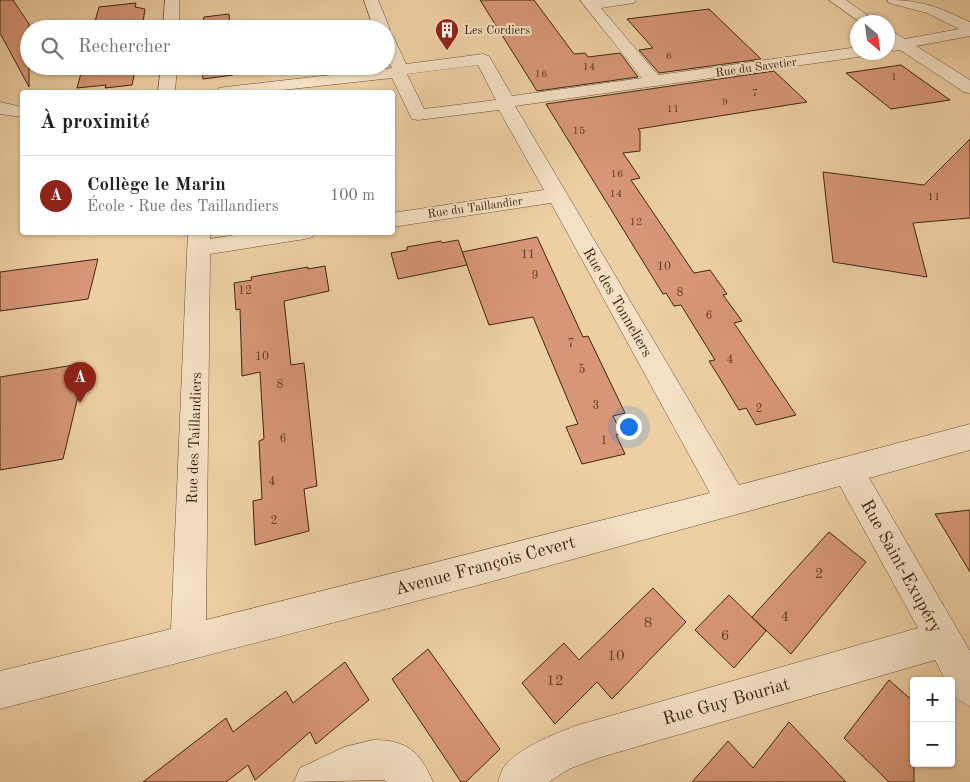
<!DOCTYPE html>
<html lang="fr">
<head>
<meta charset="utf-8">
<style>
	body { margin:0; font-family:"Old Standard TT",serif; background:#f6f6f6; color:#202124 }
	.controls { position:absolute; right:15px; bottom:15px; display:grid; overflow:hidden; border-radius:5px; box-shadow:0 1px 4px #0004 }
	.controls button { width:45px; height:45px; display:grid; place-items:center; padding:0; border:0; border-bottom:1px solid #e0e0e0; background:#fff; color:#202124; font:25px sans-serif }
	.compass { position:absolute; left:850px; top:15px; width:45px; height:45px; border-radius:50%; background:#fff; box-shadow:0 1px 4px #0004; rotate:151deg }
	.you { position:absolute; left:628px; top:426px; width:18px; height:18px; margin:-12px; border:4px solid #fff; border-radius:50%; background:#1a73e8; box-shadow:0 0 0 8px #1a73e833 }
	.badge { display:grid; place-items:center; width:32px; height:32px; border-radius:50%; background:#8f2418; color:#fff; font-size:16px; font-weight:700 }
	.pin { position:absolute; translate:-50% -41px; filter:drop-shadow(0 1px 2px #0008) }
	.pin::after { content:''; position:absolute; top:26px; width:18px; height:15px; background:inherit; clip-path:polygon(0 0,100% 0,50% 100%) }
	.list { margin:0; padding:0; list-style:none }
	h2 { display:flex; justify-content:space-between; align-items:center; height:65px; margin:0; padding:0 20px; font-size:21px }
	h2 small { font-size:16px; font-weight:400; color:#757577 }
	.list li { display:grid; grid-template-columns:32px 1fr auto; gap:15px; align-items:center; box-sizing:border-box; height:80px; padding:0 20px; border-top:1px solid #e0e0e0 }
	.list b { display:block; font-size:19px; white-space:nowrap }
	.list p { margin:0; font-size:16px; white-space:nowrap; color:#757577 }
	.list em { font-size:16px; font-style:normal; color:#757577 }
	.icon { flex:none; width:28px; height:28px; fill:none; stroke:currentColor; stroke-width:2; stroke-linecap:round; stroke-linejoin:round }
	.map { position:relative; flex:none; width:970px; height:782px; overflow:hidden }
	.search { position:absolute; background:#fff; box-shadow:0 1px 4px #0004; left:20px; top:20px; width:375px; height:55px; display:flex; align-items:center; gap:12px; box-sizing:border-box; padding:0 18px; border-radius:28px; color:#757577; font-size:19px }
	.panel { position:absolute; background:#fff; box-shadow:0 1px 4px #0004; left:20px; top:90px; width:375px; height:145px; border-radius:5px }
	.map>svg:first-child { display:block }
	.building { fill:#d79677; stroke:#3e2511 }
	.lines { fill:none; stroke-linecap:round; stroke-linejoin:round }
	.minor-casing { stroke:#6a5036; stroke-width:1 }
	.minor { fill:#f4e0c4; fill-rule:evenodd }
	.labels { text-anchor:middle; stroke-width:4; stroke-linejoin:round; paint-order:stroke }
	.far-number-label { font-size:11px; fill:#64412a }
	.far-poi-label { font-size:12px; fill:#3e2511; stroke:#f4e0c4; text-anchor:start }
	.far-street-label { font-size:12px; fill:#3e2511; stroke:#f4e0c4 }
	.number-label { font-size:12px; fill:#64412a }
	.street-label { font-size:15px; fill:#3e2511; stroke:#f4e0c4 }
	.near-number-label { font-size:15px; fill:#64412a }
	.near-street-label { font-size:18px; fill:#3e2511; stroke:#f4e0c4 }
</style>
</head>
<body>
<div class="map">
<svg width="970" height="782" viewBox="0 0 970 782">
	<rect width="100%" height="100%" fill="#eecfa4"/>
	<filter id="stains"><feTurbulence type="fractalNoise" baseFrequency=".004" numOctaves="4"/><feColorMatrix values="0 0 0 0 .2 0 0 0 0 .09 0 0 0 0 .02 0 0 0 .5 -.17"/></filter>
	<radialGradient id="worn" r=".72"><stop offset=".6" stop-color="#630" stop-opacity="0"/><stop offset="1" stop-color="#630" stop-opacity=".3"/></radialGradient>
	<g class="building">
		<path d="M 0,0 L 13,0 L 29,24 L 29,87 L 0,33 Z"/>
		<path d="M 480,0 L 534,0 L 574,54 L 585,53 L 588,57 L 620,53 L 638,77 L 537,91 Z"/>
		<path d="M 136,3 L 135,7 L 145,9 L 142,29 L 93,29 L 99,7 Z"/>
		<path d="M 709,9 L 761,59 L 659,73 L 639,50 L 653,48 L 652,47 L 627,19 Z"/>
		<path d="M 229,14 L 230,29 L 201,29 L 204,17 Z"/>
		<path d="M 901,65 L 950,100 L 891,109 L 846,73 Z"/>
		<path d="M 83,66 L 136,66 L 132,85 L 105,88 L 106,85 L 77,88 Z"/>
		<path d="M 201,66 L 232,66 L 233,75 L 203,79 Z"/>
		<path d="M 774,71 L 807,102 L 638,129 L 640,131 L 640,151 L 623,153 L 640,178 L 631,180 L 694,273 L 710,270 L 727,294 L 723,295 L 742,321 L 734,323 L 796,415 L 756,425 L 746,408 L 739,410 L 719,377 L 709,361 L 715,360 L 681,305 L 674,306 L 666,293 L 663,294 L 546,104 Z"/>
		<path d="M 970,139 L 970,218 L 913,223 L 927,277 L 833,262 L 823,172 L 924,185 Z"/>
		<path d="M 537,237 L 583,337 L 588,336 L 625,413 L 613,416 L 622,434 L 616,435 L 625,454 L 582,464 L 566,427 L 578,424 L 533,317 L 489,325 L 462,252 Z"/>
		<path d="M 458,240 L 467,265 L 398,279 L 391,253 L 407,250 L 407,247 L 441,241 L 442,243 Z"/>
		<path d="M 98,259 L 88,299 L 0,311 L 0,272 Z"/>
		<path d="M 325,266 L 329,291 L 284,301 L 291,365 L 304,363 L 317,486 L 304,489 L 309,531 L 255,545 L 253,501 L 262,499 L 259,441 L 264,439 L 260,372 L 242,376 L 240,309 L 236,310 L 234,283 L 252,280 L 251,277 L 308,267 L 308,269 Z"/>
		<path d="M 86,363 L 63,459 L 0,470 L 0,377 Z"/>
		<path d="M 970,510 L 970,572 L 935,514 Z"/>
		<path d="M 829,532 L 866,562 L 791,654 L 752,617 Z"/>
		<path d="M 653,588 L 686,622 L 612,699 L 597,682 L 555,724 L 522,683 L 564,643 L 579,660 Z"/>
		<path d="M 729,595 L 766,631 L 734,668 L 695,630 Z"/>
		<path d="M 428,649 L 500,749 L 466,782 L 461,782 L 392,679 Z"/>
		<path d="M 345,662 L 369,700 L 316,744 L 310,732 L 255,780 L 248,765 L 226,782 L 143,782 L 226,718 L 233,732 L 286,691 L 293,703 Z"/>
		<path d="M 889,680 L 914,702 L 914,782 L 889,782 L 844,738 Z"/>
		<path d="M 789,722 L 846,782 L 692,782 L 728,741 L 753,768 Z"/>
	</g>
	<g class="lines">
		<g class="minor-casing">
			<g id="minor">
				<path d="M 165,0 L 179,0 L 179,29 L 163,29 Z"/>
				<path d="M 364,0 L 378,0 L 390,29 L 387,32 L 386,29 L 374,29 Z"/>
				<path d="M 580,0 L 636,0 L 634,3 L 601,8 L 658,75 L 858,47 L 858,52 L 866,52 L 864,55 L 858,57 L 515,106 L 739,485 L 970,424 L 970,450 L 869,478 L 970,651 L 970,706 C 957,700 951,696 951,681 L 946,681 L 935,660 L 598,758 L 569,769 L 549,782 L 498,782 C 500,778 501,771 504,767 C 518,748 553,735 575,726 L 918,628 L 840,486 L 486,583 L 0,709 L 0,671 L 171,629 L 188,232 L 210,232 L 210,239 L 252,232 L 316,232 L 313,237 L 305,239 L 210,254 L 206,620 L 710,493 L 551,203 L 392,227 L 392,213 L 544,190 L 499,110 L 418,120 L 412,119 L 392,78 L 264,92 L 216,92 L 219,88 L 225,87 L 392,68 L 386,58 L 386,33 L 392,35 L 394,38 L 406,64 L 483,54 L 489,56 L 512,96 L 642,78 ZM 478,65 L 496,100 L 424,109 L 407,74 Z"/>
				<path d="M 829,0 L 846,0 L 877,22 L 860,22 Z"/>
				<path d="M 887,0 C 923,0 938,7 970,22 L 970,36 L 916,46 L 970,80 L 970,93 L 964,92 L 900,50 L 894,51 L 888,48 L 888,30 L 894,32 L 905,39 L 959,29 L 927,13 L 889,3 Z"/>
				<path d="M 161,66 L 177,66 L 175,92 L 158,92 Z"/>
				<path d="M 0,102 L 22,107 L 22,117 L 0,114 Z"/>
				<path d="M 373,740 C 407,740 420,751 433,782 L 387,782 L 384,780 L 294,782 L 300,768 L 344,747 Z"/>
			</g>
		</g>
		<use href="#minor" class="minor"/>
	</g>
	<defs>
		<g id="building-pin" transform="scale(1.25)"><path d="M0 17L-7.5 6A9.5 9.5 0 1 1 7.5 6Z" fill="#8f2418" stroke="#f4e0c4"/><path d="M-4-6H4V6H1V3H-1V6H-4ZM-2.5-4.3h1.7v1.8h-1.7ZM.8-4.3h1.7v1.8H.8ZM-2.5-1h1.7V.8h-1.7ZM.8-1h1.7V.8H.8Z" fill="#fff"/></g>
	</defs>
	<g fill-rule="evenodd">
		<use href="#building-pin" x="447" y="30"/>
	</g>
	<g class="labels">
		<g class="far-number-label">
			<text x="669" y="59">6</text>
			<text x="589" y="70">14</text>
			<text x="541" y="77">16</text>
			<text x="894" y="80">1</text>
			<text x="755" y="96">7</text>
			<text x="725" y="105">9</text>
			<text x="673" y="112">11</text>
			<text x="579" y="134">15</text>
			<text x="617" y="177">16</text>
			<text x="616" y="197">14</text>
			<text x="934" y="200">11</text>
			<text x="636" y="225">12</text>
		</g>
		<g class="far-poi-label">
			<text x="464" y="34">Les Cordiers</text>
		</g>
		<g class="far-street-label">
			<text transform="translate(756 67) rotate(-8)" y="4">Rue du Savetier</text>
			<text transform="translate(475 207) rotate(-8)" y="4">Rue du Taillandier</text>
		</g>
		<g class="number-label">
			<text x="528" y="258">11</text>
			<text x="664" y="270">10</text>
			<text x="535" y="279">9</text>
			<text x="245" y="294">12</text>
			<text x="680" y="296">8</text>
			<text x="709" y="319">6</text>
			<text x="571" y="347">7</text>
			<text x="262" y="360">10</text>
			<text x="730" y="363">4</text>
			<text x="582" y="373">5</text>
			<text x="280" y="388">8</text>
			<text x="596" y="409">3</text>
			<text x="759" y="412">2</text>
			<text x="283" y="442">6</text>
			<text x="604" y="444">1</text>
			<text x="272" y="485">4</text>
			<text x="274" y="524">2</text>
		</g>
		<g class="street-label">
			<text transform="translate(618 302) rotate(60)" y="5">Rue des Tonneliers</text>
			<text transform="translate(194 438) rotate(-88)" y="5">Rue des Taillandiers</text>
		</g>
		<g class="near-number-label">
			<text x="819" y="578">2</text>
			<text x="785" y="621">4</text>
			<text x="648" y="627">8</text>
			<text x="725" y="640">6</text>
			<text x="616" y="660">10</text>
			<text x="555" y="685">12</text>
		</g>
		<g class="near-street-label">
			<text transform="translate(485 565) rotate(-15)" y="6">Avenue François Cevert</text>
			<text transform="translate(902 566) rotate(61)" y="6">Rue Saint-Exupéry</text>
			<text transform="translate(726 701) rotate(-16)" y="6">Rue Guy Bouriat</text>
		</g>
	</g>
	<rect width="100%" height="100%" filter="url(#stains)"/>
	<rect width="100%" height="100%" fill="url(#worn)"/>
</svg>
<div class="controls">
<button>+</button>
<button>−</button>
</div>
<svg class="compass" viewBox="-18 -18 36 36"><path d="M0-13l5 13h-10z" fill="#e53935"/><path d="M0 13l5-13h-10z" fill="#757577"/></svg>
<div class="you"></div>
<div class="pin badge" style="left:80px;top:403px">A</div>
<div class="search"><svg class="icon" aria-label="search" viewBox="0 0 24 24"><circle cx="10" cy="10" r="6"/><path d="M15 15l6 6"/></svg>Rechercher</div>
<section class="panel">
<h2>À proximité<small></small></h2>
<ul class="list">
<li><span class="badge">A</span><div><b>Collège le Marin</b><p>École · Rue des Taillandiers</p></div><em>100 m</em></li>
</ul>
</section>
</div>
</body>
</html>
